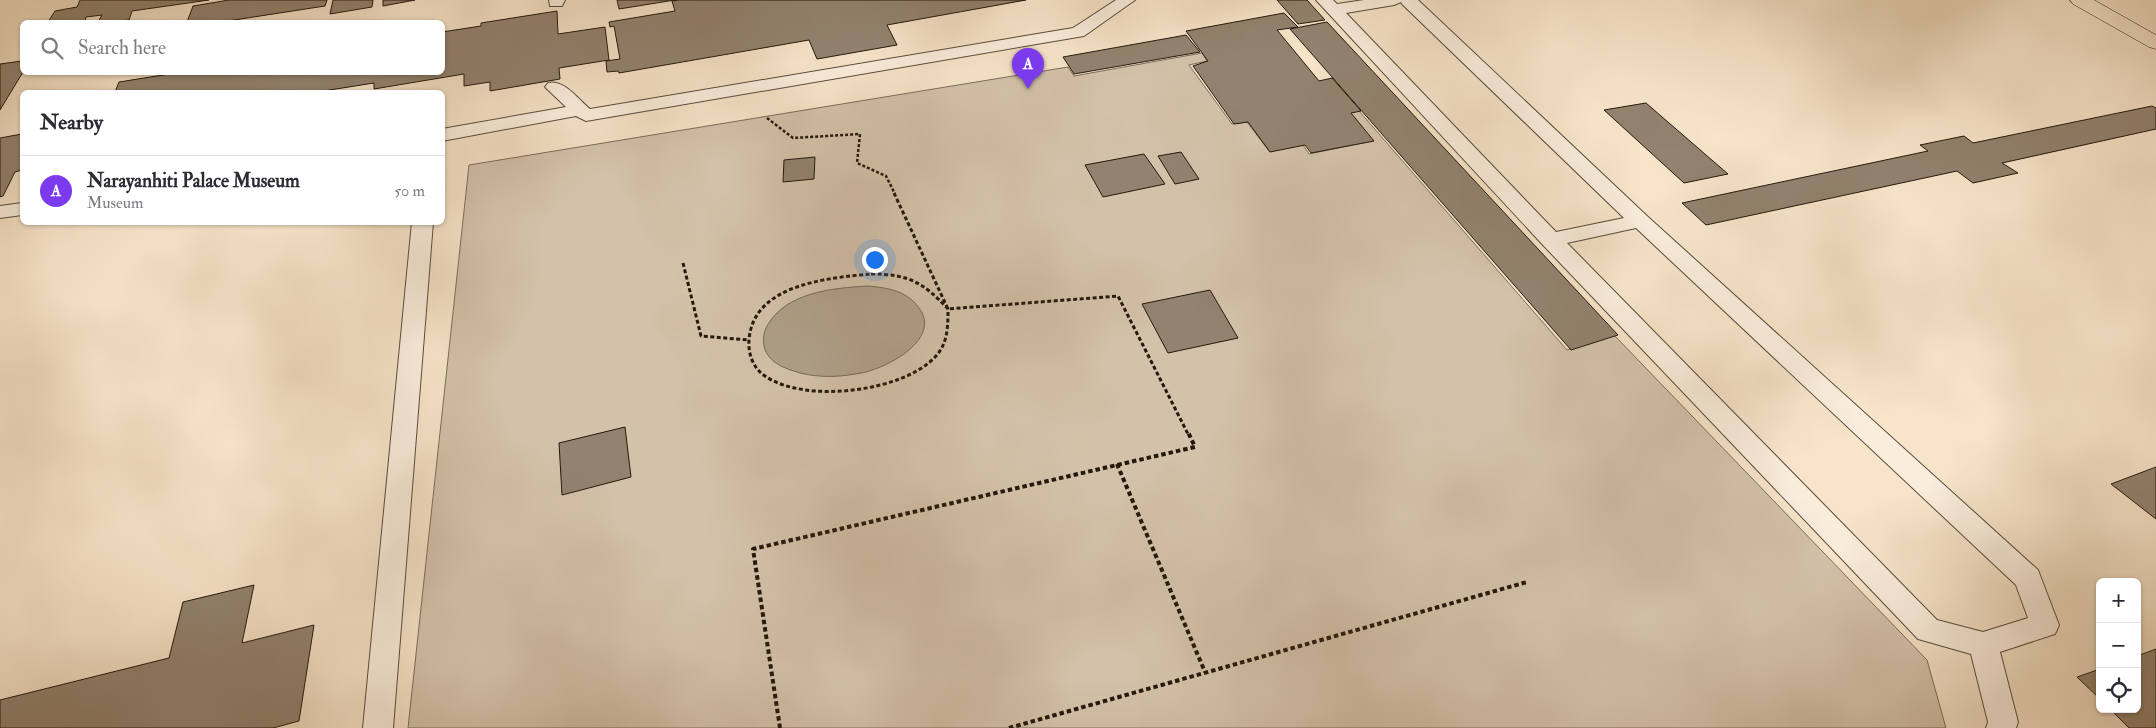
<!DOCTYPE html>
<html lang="en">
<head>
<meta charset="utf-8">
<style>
	body { margin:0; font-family:"IM FELL Double Pica",serif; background:#f7f7f7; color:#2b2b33 }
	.controls { position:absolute; right:15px; bottom:15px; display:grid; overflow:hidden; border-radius:8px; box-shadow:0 1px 4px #0004 }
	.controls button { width:45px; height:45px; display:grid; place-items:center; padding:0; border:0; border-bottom:1px solid #e1e1e2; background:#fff; color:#2b2b33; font:25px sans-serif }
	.you { position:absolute; left:874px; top:259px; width:18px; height:18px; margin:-12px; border:4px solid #fff; border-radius:50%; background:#1a73e8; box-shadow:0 0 0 8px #1a73e833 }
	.badge { display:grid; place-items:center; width:32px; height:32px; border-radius:50%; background:#7c3aed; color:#fff; font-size:16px; font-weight:700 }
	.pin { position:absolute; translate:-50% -41px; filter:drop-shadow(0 1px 2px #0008) }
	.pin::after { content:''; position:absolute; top:26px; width:18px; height:15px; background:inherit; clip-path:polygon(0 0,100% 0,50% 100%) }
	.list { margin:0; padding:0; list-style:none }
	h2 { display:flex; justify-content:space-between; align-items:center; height:65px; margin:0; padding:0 20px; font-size:21px }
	h2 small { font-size:16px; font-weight:400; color:#7c7c81 }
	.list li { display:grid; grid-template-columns:32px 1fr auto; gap:15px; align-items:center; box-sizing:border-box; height:70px; padding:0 20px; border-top:1px solid #e1e1e2 }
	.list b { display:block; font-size:19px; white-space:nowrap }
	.list p { margin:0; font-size:16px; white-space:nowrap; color:#7c7c81 }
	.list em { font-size:16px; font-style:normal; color:#7c7c81 }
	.icon { flex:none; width:28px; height:28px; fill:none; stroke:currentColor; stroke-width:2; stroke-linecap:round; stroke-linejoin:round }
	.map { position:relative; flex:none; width:2156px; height:728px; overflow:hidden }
	.search { position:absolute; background:#fff; box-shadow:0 1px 4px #0004; left:20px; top:20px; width:425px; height:55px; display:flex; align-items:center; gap:12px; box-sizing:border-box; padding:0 18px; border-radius:8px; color:#7c7c81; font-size:19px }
	.panel { position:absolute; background:#fff; box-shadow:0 1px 4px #0004; left:20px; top:90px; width:425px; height:135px; border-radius:8px }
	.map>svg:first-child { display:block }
	.green { fill:#d3c1a9; stroke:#7c6c5b }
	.water { fill:#af9f89; stroke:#776957 }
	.building { fill:#92826f; stroke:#24180d }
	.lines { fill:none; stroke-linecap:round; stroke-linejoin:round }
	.lane-casing { stroke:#594b3c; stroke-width:2 }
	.primary-casing { stroke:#24180d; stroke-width:1 }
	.path-far2 { stroke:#24180d; stroke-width:2.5; stroke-dasharray:3 2; stroke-linecap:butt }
	.path-far1 { stroke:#24180d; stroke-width:3; stroke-dasharray:4 2.5; stroke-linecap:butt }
	.path { stroke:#24180d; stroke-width:4; stroke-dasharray:4.5 3; stroke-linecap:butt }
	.lane { fill:#faeddc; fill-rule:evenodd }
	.primary { fill:#f7e4c9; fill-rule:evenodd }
</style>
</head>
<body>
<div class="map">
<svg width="2156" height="728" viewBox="0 0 2156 728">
	<rect width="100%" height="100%" fill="#f7e4c9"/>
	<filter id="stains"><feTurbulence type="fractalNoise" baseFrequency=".004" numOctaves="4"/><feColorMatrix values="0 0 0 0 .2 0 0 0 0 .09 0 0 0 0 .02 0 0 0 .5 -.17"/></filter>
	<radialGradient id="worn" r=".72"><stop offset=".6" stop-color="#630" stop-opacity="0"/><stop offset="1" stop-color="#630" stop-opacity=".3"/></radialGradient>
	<path class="green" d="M 1202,53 L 1207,61 L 1189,65 L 1232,124 L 1247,122 L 1269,151 L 1303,145 L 1309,154 L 1372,141 L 1350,113 L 1359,111 L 1567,350 L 1614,335 L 1927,660 L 1946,728 L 408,728 L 469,165 L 1068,67 L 1074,76 Z"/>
	<path class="water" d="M 868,286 C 889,288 909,291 921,311 C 939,341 885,369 861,373 C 841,377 820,378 800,373 C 787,369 773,365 766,352 C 762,344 763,333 767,326 C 786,292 833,288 868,286 Z"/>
	<g class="building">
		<path d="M 80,0 L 209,0 L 132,11 L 129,20 L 110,22 L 98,22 L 102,15 L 86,17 L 85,21 L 74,22 L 48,22 L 55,11 L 77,7 Z"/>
		<path d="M 229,0 L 327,0 L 325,6 L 221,22 L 187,22 L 193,6 Z"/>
		<path d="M 333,0 L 373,0 L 372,7 L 330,14 Z"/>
		<path d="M 383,0 L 415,0 L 383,6 Z"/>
		<path d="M 617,0 L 675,0 L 619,9 Z"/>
		<path d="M 679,0 L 1026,0 L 887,25 L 897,45 L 817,59 L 809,40 L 619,73 L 618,71 L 607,72 L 606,61 L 620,59 L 614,26 L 610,27 L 609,22 L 675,11 L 672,1 Z"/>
		<path d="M 1277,0 L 1307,0 L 1325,20 L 1298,24 Z"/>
		<path d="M 557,11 L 558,34 L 605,27 L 609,60 L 559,68 L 560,79 L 490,91 L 490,82 L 464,86 L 464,74 L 374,89 L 374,83 L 317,92 L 115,92 L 119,82 L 182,72 L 442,72 L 442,32 L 481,26 L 481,23 Z"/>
		<path d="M 1284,13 L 1298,27 L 1277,30 L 1319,81 L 1332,78 L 1361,111 L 1351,113 L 1374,141 L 1311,153 L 1305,145 L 1270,152 L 1248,122 L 1234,124 L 1193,66 L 1208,61 L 1186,31 Z"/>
		<path d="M 1327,22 L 1618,335 L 1571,350 L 1290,29 Z"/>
		<path d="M 1186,35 L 1200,52 L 1074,74 L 1063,57 Z"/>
		<path d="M 22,61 L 23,72 L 0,110 L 0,64 Z"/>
		<path d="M 1646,103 L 1728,174 L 1684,183 L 1604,110 Z"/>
		<path d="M 2152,106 L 2156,108 L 2156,129 L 2002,163 L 2018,173 L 1973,183 L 1957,171 L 1706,225 L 1682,203 L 1928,151 L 1920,145 L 1964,136 L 1973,143 Z"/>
		<path d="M 22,134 L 22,170 L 15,172 L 3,196 L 0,197 L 0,138 Z"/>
		<path d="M 1181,152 L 1199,179 L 1175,184 L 1158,156 Z"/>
		<path d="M 1144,154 L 1165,184 L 1103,197 L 1085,165 Z"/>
		<path d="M 815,157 L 814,179 L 783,182 L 784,160 Z"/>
		<path d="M 1210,290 L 1238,338 L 1168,353 L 1142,304 Z"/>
		<path d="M 625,427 L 631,477 L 562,495 L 559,443 Z"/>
		<path d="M 2156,467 L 2156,519 L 2111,484 Z"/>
		<path d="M 254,585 L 242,643 L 314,625 L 299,721 L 273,728 L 0,728 L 0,700 L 169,658 L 183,602 Z"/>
		<path d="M 2156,649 L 2156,728 L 2129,728 L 2110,709 L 2137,709 L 2137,656 Z"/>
		<path d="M 2100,669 L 2100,699 L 2077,677 Z"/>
	</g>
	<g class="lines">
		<g class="lane-casing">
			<g id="lane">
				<path d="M 549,0 L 565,0 L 562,6 L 550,6 Z"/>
				<path d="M 1116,0 L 1135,0 L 1084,36 L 1078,37 L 586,121 L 576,116 L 442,141 L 442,129 L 566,107 L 545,87 L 548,83 C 564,79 578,99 590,109 L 1073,28 Z"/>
				<path d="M 1316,0 L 1333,0 L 1337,4 L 1364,0 L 1418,0 L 1647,216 L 2038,570 L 2059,625 L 2055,634 L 2000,652 L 2018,722 L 2016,728 L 1986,728 L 1988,722 L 1971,654 L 1918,639 L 1543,245 ZM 1401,2 L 1402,4 L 1624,218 L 1556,232 L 1346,13 L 1394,5 ZM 1636,228 L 2016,585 L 2028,618 L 1983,632 L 1937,620 L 1567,243 Z"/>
				<path d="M 22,203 L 22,215 L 0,218 L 0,206 Z"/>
				<path d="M 412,222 L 433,222 L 393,728 L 363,728 Z"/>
			</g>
		</g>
		<g class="primary-casing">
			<path id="primary" d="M 2070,0 L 2094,0 L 2156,35 L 2156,49 L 2149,47 L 2073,4 Z"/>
		</g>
		<path class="path-far2" d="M 767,118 L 793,138 L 860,134 L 857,163 L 886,176 L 895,194"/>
		<g class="path-far1">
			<path d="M 894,193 L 948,309 L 1118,296 L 1188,434"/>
			<path d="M 683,263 L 701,336 L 749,340"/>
			<path d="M 871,274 C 908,274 923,282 948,309 C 948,325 948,343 936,356 C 904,392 805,404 765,376 C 753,368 748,354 749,340 C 753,284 828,278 871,274 Z"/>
		</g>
		<g class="path">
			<path d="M 1117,464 L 1205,672"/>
			<path d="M 780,728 L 753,549 L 1195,447 L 1188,432"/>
			<path d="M 1009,728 L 1527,582"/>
		</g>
		<use href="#lane" class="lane"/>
		<use href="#primary" class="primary"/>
	</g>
	<rect width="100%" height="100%" filter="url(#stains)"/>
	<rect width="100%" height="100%" fill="url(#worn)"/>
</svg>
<div class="controls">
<button>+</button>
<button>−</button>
<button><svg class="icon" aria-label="locate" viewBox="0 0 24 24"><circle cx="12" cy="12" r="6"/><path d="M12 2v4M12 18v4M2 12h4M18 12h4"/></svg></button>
</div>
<div class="you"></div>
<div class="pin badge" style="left:1028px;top:89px">A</div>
<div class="search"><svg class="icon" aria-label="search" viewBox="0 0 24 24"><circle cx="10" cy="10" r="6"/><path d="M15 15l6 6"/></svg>Search here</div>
<section class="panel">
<h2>Nearby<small></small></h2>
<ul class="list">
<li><span class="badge">A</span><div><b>Narayanhiti Palace Museum</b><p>Museum</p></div><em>50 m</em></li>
</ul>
</section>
</div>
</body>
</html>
